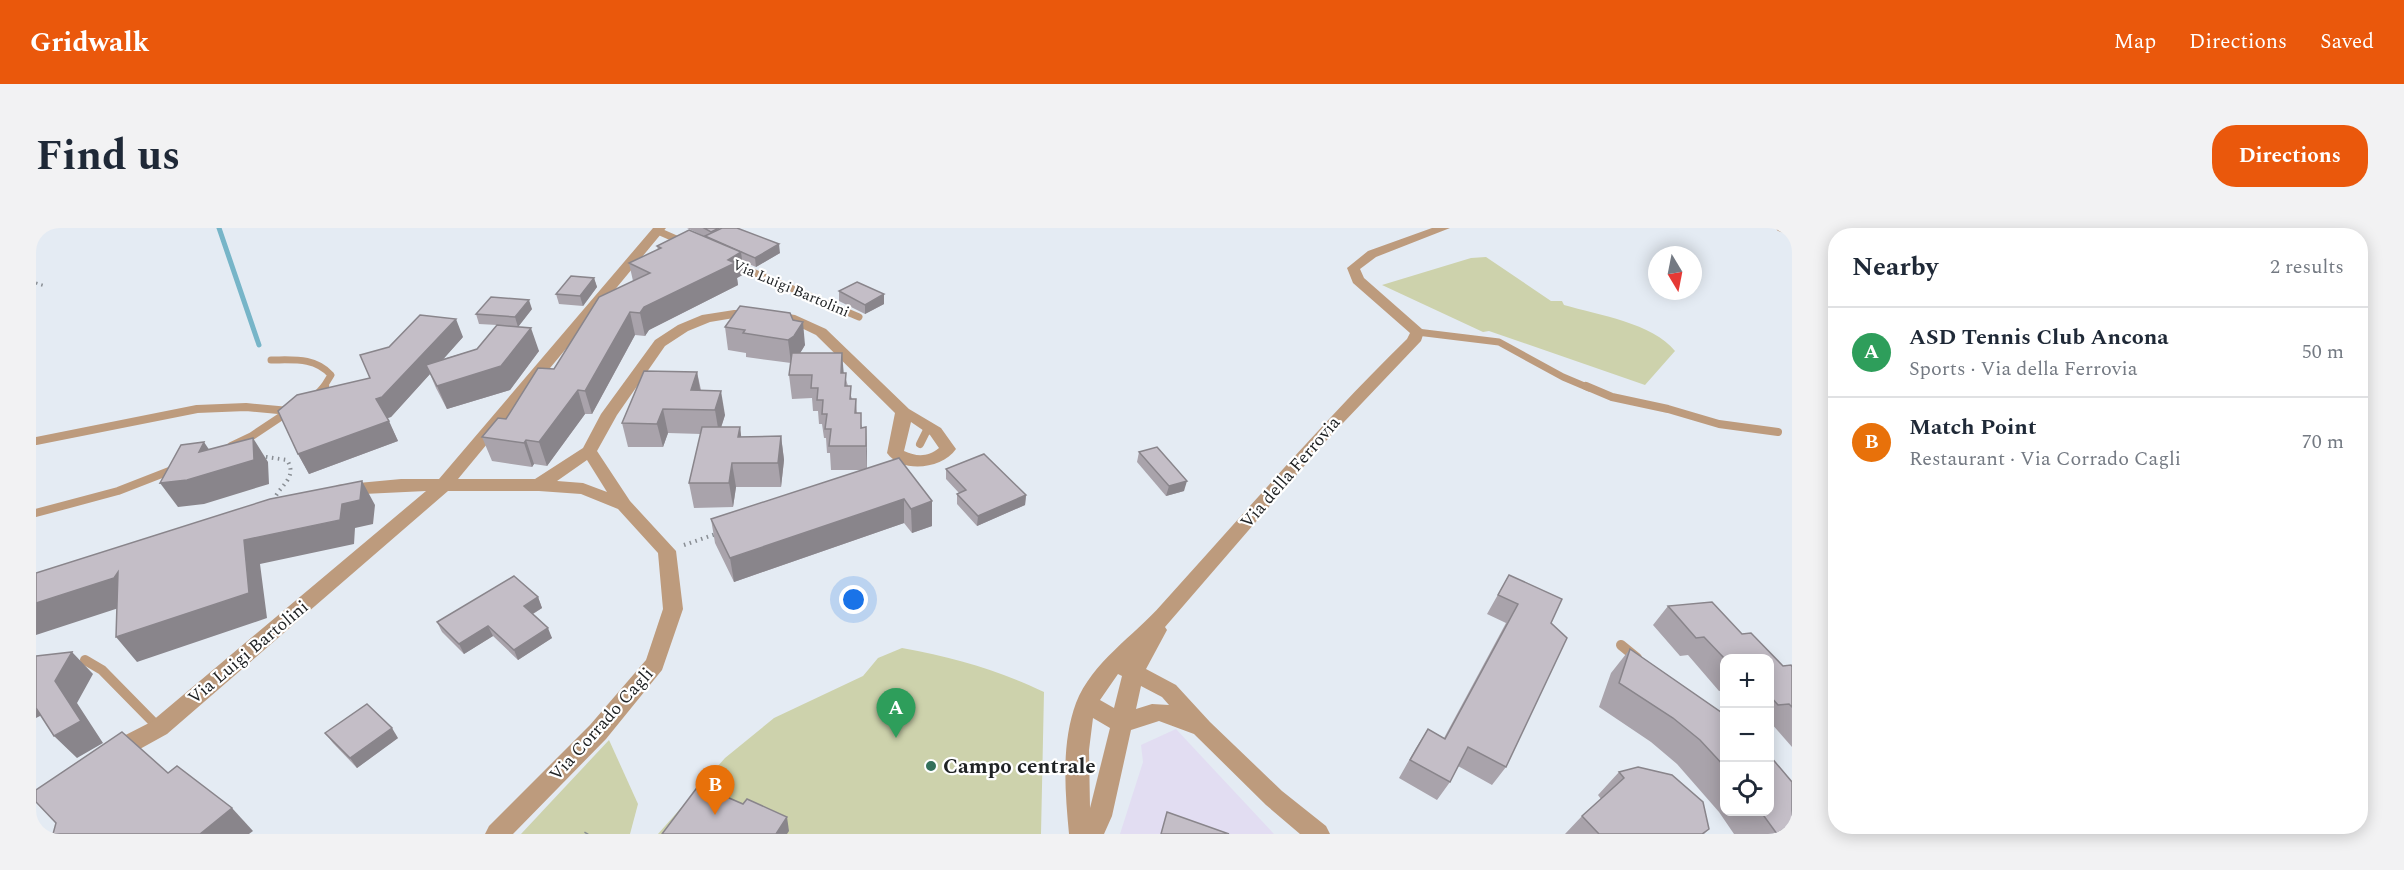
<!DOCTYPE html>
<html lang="en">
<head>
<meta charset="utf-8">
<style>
	body { margin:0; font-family:Spectral,serif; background:#f2f2f3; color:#1f2937 }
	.controls { position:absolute; right:18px; bottom:18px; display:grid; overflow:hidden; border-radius:12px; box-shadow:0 3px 15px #0003 }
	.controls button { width:54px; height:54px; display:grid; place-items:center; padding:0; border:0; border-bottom:2px solid #e0e1e3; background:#fff; color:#1f2937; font:30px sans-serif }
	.compass { position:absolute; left:1612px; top:18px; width:54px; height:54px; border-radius:50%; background:#fff; box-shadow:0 3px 15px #0003; rotate:170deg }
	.you { position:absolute; left:818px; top:372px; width:21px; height:21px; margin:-15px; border:4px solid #fff; border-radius:50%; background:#1a73e8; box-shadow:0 0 0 9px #1a73e833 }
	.badge { display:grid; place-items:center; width:39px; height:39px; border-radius:50%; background:#ea580c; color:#fff; font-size:20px; font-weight:700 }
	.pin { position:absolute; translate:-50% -50px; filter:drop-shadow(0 2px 3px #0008) }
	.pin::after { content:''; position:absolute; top:32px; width:21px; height:18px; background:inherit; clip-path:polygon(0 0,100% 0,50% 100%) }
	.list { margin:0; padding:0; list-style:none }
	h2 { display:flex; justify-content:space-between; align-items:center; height:78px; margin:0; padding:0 24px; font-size:26px }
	h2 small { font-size:20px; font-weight:400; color:#747a83 }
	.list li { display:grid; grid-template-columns:39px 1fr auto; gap:18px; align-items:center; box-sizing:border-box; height:90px; padding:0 24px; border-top:2px solid #e0e1e3 }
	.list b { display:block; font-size:22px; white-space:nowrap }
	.list p { margin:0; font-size:20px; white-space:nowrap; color:#747a83 }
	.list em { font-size:20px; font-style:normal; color:#747a83 }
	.icon { flex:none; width:33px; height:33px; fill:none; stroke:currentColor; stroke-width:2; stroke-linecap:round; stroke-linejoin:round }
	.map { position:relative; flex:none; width:1756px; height:606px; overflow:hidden; border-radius:24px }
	header { display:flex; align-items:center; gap:36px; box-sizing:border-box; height:84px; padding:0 30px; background:#ea580c; color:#fff }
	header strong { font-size:28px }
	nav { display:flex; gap:33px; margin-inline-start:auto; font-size:21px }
	.intro { display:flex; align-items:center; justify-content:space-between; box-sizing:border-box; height:144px; padding:0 36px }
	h1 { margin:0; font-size:42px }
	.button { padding:15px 27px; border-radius:24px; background:#ea580c; color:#fff; font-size:21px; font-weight:700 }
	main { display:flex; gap:36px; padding:0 36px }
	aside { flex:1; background:#fff; border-radius:24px; box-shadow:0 3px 15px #0003 }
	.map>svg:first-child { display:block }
	.education { fill:#e2ddf2 }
	.green { fill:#cdd2ac }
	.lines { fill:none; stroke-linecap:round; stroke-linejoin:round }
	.stream { stroke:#77b5c8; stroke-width:5 }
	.path-far2 { stroke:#898e94; stroke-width:3; stroke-dasharray:1.5 4; stroke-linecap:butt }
	.path-far1 { stroke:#898e94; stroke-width:4; stroke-dasharray:1.5 4.5; stroke-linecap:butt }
	.path { stroke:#898e94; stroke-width:4.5; stroke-dasharray:1.5 5; stroke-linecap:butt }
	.lane-far2 { stroke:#bd9b7d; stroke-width:7 }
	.lane-far1 { stroke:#bd9b7d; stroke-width:8 }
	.lane { stroke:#bd9b7d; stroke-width:10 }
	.street { fill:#bd9b7d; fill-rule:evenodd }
	.wall { fill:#a9a3ab }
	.shaded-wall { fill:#89858b }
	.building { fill:#c4bec7; stroke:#89858b; stroke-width:1.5 }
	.poi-dot { fill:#33705b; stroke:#fff; stroke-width:2 }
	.labels { text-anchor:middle; stroke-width:4.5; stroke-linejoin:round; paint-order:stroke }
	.far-street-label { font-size:15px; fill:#202325; stroke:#fff }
	.street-label { font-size:18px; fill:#202325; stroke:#fff }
	.near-poi-label { font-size:21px; font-weight:bold; fill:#202325; stroke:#fff; text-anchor:start }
</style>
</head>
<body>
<header>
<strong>Gridwalk</strong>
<nav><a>Map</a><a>Directions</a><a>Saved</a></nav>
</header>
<div class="intro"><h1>Find us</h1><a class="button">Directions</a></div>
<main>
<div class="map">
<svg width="1756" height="606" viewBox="0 0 1756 606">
	<rect width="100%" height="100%" fill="#e4ebf3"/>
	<path class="education" d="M 1140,501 L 1238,606 L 1084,606 L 1107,534 L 1105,517 Z"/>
	<g class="green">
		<path d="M 1450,29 L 1515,73 L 1526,73 L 1528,77 C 1562,87 1617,95 1639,123 L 1609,157 L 1453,103 L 1447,104 L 1346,57 L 1435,30 Z"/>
		<path d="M 866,420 C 919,430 959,441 1008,464 L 1005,606 L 622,606 L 689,530 L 738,490 L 827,448 L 842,430 Z"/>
		<path d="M 573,512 L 602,576 L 594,606 L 485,606 Z"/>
	</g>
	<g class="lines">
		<path class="stream" d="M 183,0 L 223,117"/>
		<path class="path-far2" d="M 0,55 L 9,58"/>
		<g class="path-far1">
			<path d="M 224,228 L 251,232 C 263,251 241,258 237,275"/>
			<path d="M 648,317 L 680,306"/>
		</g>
		<path class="path" d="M 550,606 L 553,601"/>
		<g class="lane-far2">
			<path d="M 1744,0 L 1756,4"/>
			<path d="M 622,3 L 647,14"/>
			<path d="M 698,36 L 823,89"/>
			<path d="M 1381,104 L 1463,114 L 1527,149 L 1553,160"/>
			<path d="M 235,132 C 257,132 279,129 295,147 L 287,160"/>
		</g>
		<g class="lane-far1">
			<path d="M 1550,158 L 1576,169 L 1632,181 L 1683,196 L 1742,204"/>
			<path d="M 280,168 L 289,158"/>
			<path d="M 0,213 L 161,181 L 210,179 L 253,183"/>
			<path d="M 884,216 L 893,198"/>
			<path d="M 195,218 L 216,208 L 255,182"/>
			<path d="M 0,285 L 82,263 L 141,240"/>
		</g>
		<g class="lane">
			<path d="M 1585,417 L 1601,430"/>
			<path d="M 49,432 L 66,442 L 123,500"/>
		</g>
		<g class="street">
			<path d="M 617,0 L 630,0 L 422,251 L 499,251 L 547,220 L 565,186 L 619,112 L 642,97 L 666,87 L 698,82 L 729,82 L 759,87 L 790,101 L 873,181 L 905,200 L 920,221 C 906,241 866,246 851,225 L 859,185 L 780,107 L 755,95 L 729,90 L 698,90 L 674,94 L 652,103 L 629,118 L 581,187 L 561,223 L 594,273 L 640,323 L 647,381 L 626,442 L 570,511 L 477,606 L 449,606 L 453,598 L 554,497 L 610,432 L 627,381 L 622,325 L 582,281 L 545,266 L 503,263 L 412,263 L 131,506 L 84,532 L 76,535 L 68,532 L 65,525 L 68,518 L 115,494 L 390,263 L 307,267 L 301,265 L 298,261 L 301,257 L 365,251 L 403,251 ZM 875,194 L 894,207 L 903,220 C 892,229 881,229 868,223 ZM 551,232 L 571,264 L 547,255 L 521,253 Z"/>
			<path d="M 1396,0 L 1414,0 L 1340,29 L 1324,41 L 1328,50 L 1386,101 L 1388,104 L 1385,113 L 1288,215 L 1129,399 L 1131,402 L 1110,441 L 1140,457 L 1174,494 L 1246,563 L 1290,598 L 1294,606 L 1264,606 L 1230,577 L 1158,506 L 1123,493 L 1095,502 L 1076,588 L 1068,606 L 1033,606 C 1029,563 1025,516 1040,475 C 1056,434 1098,408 1126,376 C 1207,287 1285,195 1371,111 L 1374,105 L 1317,55 L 1311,40 L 1332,23 ZM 1082,446 L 1086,448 L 1078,480 L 1064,472 ZM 1105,458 L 1126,469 L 1133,477 L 1116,476 L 1100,481 ZM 1057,490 L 1074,500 L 1054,580 L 1053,522 Z"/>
		</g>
	</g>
	<g class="wall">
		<path d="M 651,0 L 701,0 L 744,25 L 720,39 L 706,33 L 708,46 L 701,50 L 702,57 L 613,102 L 609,108 L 599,107 L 556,186 L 549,186 L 511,238 L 498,236 L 496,239 L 456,233 L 446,209 L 470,191 L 518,141 L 597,53 L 593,35 L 622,22 L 621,18 L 668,8 Z"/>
		<path d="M 558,50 L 561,59 L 547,78 L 523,76 L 520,66 Z"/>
		<path d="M 803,63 L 848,76 L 829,86 L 803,73 Z"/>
		<path d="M 496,81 L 482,99 L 503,123 L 474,162 L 411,181 L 400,160 L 394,146 L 355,189 L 351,190 L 362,213 L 273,246 L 262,226 L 334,150 L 427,109 L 407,131 L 441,121 L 461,97 L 443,96 L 440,86 Z"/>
		<path d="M 757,92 L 769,117 L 764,125 L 808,145 L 816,171 L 820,171 L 821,185 L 826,199 L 831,223 L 831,241 L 896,273 L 896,298 L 876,305 L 868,295 L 698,354 L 679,315 L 675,291 L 828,242 L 795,242 L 794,225 L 791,225 L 790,210 L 788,210 L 786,196 L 783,196 L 782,183 L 777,183 L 776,170 L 756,171 L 753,147 L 755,135 L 710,129 L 710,125 L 692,122 L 689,99 Z"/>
		<path d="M 661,144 L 665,162 L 689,187 L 685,199 L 704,199 L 705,209 L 745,208 L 748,232 L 745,259 L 700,259 L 697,279 L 658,280 L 653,255 L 665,206 L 632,205 L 627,219 L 592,219 L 586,195 Z"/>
		<path d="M 1103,224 L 1148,263 L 1130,268 L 1101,234 Z"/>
		<path d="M 910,241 L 990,267 L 989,277 L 941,298 L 921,276 L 921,266 L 923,265 L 910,251 Z"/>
		<path d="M 1473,347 L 1515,395 L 1470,539 L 1456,557 L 1422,538 L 1414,554 L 1401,572 L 1363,550 L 1380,520 L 1392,501 L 1408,510 L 1470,395 L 1451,386 Z"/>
		<path d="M 502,369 L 506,380 L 497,386 L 516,410 L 482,432 L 457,408 L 428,426 L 406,404 L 401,394 Z"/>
		<path d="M 1632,378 L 1706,406 L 1747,438 L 1756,439 L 1756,519 L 1734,494 L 1734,430 L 1689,430 L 1689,462 L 1683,463 L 1652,427 L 1644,428 L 1617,397 Z"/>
		<path d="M 1594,421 L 1689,487 L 1689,584 L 1734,584 L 1756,606 L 1698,606 L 1683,584 L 1641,536 L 1615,514 L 1563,479 L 1575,445 Z"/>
		<path d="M 289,505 L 362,510 L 321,540 L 297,515 Z"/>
		<path d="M 1583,544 L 1673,601 L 1668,606 L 1529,606 L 1546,588 L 1565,571 L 1562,567 Z"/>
	</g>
	<g class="shaded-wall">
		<path d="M 743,16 L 744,25 L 720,39 L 719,30 Z"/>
		<path d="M 705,24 L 708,46 L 701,50 L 702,57 L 613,102 L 609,108 L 604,85 L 608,79 Z"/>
		<path d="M 558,50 L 561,59 L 547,78 L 544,68 Z"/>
		<path d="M 848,66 L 848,76 L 829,86 L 829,77 Z"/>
		<path d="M 493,72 L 496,81 L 482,99 L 479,89 Z"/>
		<path d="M 594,84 L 599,107 L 556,186 L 549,163 Z"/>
		<path d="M 420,91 L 427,109 L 395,145 L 390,137 L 394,146 L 355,189 L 349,191 L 340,171 Z"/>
		<path d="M 767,94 L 769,117 L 760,132 L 755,135 L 752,112 Z"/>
		<path d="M 495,100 L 503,123 L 474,162 L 411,181 L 401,158 Z"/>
		<path d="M 806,125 L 808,148 L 805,145 Z"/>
		<path d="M 661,144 L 665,167 L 655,162 Z"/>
		<path d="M 542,162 L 549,186 L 511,238 L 503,214 Z"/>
		<path d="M 685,163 L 689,187 L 683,206 L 679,182 Z"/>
		<path d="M 627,181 L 632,205 L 627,219 L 621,196 Z"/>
		<path d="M 353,193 L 362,213 L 273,246 L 262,226 Z"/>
		<path d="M 704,199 L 707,223 L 702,209 Z"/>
		<path d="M 830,199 L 831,223 L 831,242 L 830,218 Z"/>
		<path d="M 745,208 L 748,232 L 745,259 L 742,235 Z"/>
		<path d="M 217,210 L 232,234 L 233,256 L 168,276 L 142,279 L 124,255 L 163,224 L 168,214 L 184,238 Z"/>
		<path d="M 490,212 L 498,236 L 496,239 L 488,215 Z"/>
		<path d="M 696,235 L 700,259 L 697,279 L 693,255 Z"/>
		<path d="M 326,253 L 339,277 L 337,296 L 319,300 L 318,316 L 224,336 L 231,390 L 101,434 L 80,409 L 208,312 L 306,276 Z"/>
		<path d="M 1151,253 L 1148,263 L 1130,268 L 1133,258 Z"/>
		<path d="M 990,267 L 989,277 L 941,298 L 942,288 Z"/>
		<path d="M 868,271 L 868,295 L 698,354 L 694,330 Z"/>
		<path d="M 896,273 L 896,298 L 876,305 L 875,281 Z"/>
		<path d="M 82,344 L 98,375 L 0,407 L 0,375 Z"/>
		<path d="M 502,369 L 506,380 L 493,388 L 488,378 Z"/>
		<path d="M 452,398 L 457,408 L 428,426 L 423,416 Z"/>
		<path d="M 512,400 L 516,410 L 482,432 L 478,422 Z"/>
		<path d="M 36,424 L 57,446 L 41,475 L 67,515 L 41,530 L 18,508 L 19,453 Z"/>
		<path d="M 0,472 L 12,484 L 0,490 Z"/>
		<path d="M 356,500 L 362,510 L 321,540 L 314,530 Z"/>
		<path d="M 196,580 L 217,603 L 213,606 L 164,606 Z"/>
		<path d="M 751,589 L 753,603 L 751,606 L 740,606 Z"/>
	</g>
	<g class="building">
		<path d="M 668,0 L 683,0 L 675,4 Z"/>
		<path d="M 686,0 L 701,0 L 743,16 L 719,30 L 669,8 Z"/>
		<path d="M 653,2 L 705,24 L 692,32 L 699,35 L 608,79 L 604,85 L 594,84 L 549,163 L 542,162 L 503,214 L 490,212 L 488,215 L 446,209 L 462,190 L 470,191 L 502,140 L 518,141 L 563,69 L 614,45 L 593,35 L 625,20 L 621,18 Z"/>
		<path d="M 535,48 L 558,50 L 544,68 L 520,66 Z"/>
		<path d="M 821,54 L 848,66 L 829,77 L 803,63 Z"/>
		<path d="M 455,69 L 493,72 L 479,89 L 440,86 Z"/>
		<path d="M 704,78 L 754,85 L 757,92 L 767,94 L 758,108 L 752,112 L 707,105 L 709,102 L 689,99 Z"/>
		<path d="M 384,87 L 420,91 L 346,169 L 340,171 L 353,193 L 262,226 L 242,183 L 261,167 L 334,150 L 324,127 L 353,119 Z"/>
		<path d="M 461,97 L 495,100 L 465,138 L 401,158 L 390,137 L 441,121 Z"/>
		<path d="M 756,125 L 806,125 L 805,145 L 810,145 L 809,158 L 815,158 L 814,171 L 820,171 L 819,185 L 825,185 L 825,200 L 830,199 L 830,218 L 793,218 L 795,201 L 789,201 L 791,186 L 786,186 L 787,172 L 781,172 L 782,160 L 775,160 L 776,147 L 753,147 Z"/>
		<path d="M 608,143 L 661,144 L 655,162 L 685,163 L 679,182 L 627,181 L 621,196 L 586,195 Z"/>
		<path d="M 666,199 L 704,199 L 702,209 L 745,208 L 742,235 L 696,235 L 693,255 L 653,255 Z"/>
		<path d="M 217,210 L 218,232 L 151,252 L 124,255 L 145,217 L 168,214 L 163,224 Z"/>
		<path d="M 1121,219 L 1151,253 L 1133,258 L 1103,224 Z"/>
		<path d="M 948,226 L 990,267 L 942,288 L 921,266 L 930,262 L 910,241 Z"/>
		<path d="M 863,230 L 896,273 L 875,281 L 868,271 L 694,330 L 675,291 Z"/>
		<path d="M 326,253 L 324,272 L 306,276 L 304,292 L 208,312 L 213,365 L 80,409 L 82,344 L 78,350 L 0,375 L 0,345 L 234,271 Z"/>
		<path d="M 1473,347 L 1526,371 L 1515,395 L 1531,410 L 1470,539 L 1432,519 L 1414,554 L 1374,532 L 1392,501 L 1409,511 L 1482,376 L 1462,367 Z"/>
		<path d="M 478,348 L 502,369 L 488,378 L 512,400 L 478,422 L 452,398 L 423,416 L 401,394 Z"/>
		<path d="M 1676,374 L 1706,406 L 1715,405 L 1747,438 L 1755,437 L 1756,439 L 1756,479 L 1753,476 L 1742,477 L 1734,468 L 1734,430 L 1689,431 L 1668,409 L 1660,410 L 1632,378 Z"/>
		<path d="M 1594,421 L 1689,487 L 1689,539 L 1664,512 L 1637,490 L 1583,455 Z"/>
		<path d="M 36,424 L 19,453 L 45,493 L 18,508 L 0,480 L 0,428 Z"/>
		<path d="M 331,476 L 356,500 L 314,530 L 289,505 Z"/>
		<path d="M 86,504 L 132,545 L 141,538 L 196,580 L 164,606 L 17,606 L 20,595 L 0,574 L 0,562 Z"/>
		<path d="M 1734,528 L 1756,554 L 1756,606 L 1741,606 L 1725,584 L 1734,584 Z"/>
		<path d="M 1602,539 L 1636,547 L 1667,574 L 1673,601 L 1666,606 L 1563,606 L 1546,588 L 1588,550 L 1583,544 Z"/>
		<path d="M 663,557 L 707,576 L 711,571 L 751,589 L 740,606 L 626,606 Z"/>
		<path d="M 1131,584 L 1193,606 L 1125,606 Z"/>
	</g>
	<circle class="poi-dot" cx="895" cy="538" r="6"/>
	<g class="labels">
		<g class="far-street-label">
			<text transform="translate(755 60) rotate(23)" y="5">Via Luigi Bartolini</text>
		</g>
		<g class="street-label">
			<text transform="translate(1254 244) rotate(-49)" y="6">Via della Ferrovia</text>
			<text transform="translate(212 424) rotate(-40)" y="6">Via Luigi Bartolini</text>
			<text transform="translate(565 496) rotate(-48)" y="6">Via Corrado Cagli</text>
		</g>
		<g class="near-poi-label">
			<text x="907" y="545">Campo centrale</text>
		</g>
	</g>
</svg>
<div class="controls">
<button>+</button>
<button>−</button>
<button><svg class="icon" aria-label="locate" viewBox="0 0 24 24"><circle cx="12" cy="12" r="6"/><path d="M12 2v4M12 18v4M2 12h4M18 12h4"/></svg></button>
</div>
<svg class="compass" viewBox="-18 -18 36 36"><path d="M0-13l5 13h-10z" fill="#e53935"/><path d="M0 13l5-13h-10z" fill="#747a83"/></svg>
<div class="you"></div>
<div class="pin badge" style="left:860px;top:510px;background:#2e9e5b">A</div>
<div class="pin badge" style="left:679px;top:587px;background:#e8710a">B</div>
</div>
<aside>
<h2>Nearby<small>2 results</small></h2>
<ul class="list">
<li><span class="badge" style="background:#2e9e5b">A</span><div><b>ASD Tennis Club Ancona</b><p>Sports · Via della Ferrovia</p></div><em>50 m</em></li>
<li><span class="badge" style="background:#e8710a">B</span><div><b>Match Point</b><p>Restaurant · Via Corrado Cagli</p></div><em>70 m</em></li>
</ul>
</aside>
</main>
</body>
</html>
